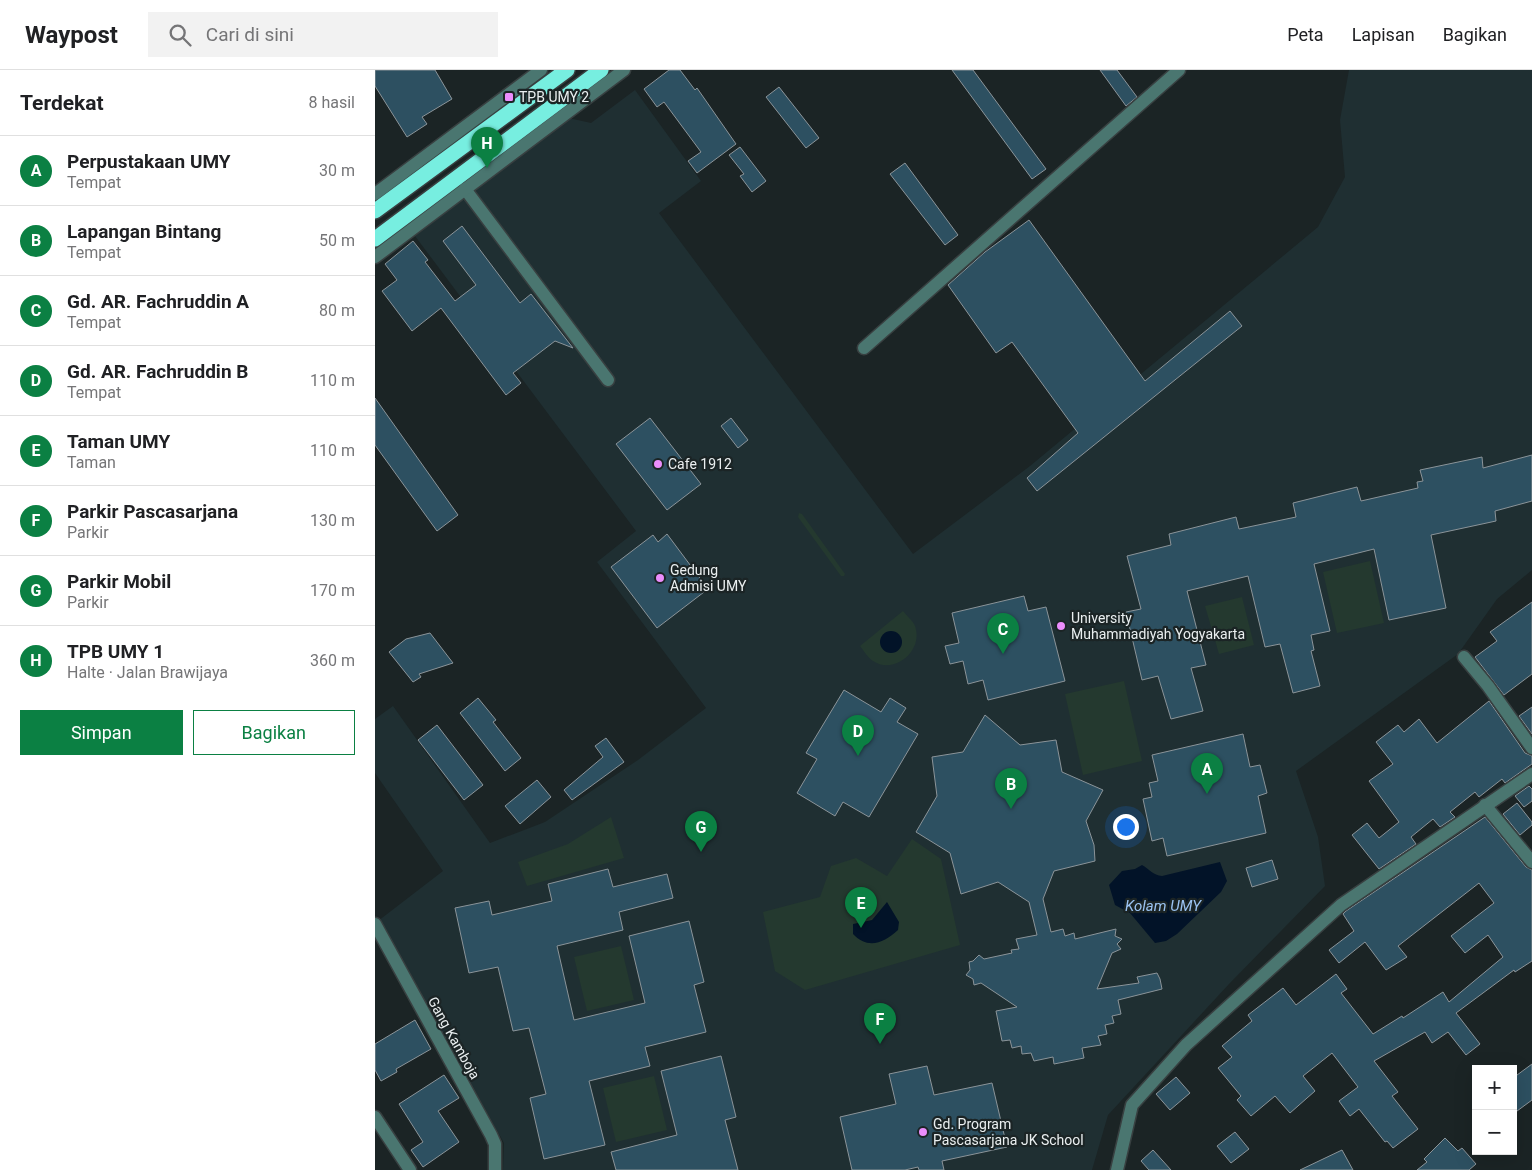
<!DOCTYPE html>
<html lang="id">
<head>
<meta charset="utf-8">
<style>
	body { margin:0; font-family:Roboto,sans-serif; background:#f2f2f2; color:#202124 }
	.controls { position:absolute; right:15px; bottom:15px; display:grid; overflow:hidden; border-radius:0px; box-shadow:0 5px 20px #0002 }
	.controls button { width:45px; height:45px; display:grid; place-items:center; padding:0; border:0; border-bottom:1px solid #e0e0e0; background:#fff; color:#202124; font:25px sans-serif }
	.you { position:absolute; left:750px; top:756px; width:18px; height:18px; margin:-12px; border:4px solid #fff; border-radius:50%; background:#1a73e8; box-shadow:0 0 0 8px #1a73e833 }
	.badge { display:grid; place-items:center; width:32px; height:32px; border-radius:50%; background:#0b8043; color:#fff; font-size:16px; font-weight:700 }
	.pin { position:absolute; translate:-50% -41px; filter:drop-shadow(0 1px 2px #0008) }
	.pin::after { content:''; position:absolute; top:26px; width:18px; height:15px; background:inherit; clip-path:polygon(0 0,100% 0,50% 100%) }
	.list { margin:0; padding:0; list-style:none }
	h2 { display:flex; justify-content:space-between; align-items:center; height:65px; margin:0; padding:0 20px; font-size:21px }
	h2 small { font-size:16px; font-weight:400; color:#757577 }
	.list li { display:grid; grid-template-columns:32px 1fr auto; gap:15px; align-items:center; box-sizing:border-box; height:70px; padding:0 20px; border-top:1px solid #e0e0e0 }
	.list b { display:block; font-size:19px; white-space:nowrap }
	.list p { margin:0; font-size:16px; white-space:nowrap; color:#757577 }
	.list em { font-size:16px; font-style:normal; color:#757577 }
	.actions { display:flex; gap:10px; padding:15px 20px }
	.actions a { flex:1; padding:11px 0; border:1px solid #0b8043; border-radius:0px; text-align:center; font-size:18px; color:#0b8043 }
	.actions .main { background:#0b8043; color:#fff }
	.icon { flex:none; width:28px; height:28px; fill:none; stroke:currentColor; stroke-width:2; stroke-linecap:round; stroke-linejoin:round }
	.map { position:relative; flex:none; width:1157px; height:1100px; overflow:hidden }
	header { display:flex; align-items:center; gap:30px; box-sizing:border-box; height:70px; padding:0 25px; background:#fff; border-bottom:1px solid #e0e0e0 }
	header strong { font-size:24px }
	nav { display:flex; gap:28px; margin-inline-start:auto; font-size:18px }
	.search { width:350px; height:45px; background:#f2f2f2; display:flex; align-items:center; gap:12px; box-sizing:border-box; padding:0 18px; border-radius:0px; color:#757577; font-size:19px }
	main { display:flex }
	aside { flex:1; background:#fff }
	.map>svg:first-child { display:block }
	.built { fill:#1f2f32 }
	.green { fill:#24392f }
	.water { fill:#021328 }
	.building { fill:#2d5061; stroke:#8b9499 }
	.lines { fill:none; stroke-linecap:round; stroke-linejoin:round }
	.minor-casing { stroke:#384041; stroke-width:15 }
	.highway-casing { stroke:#384041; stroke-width:18 }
	.minor { stroke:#4a7670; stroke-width:12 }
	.highway { stroke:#77eee0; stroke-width:15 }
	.poi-dot { fill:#eb8dfc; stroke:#1b2425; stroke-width:2 }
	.labels { text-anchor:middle; stroke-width:4.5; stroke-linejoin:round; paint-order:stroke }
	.poi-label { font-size:14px; fill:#eaeff0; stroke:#1b2425; text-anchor:start }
	.street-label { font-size:14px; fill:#eaeff0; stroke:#1b2425 }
	.water-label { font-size:15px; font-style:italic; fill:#9bc3f2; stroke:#1b2425 }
</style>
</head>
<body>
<header>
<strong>Waypost</strong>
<div class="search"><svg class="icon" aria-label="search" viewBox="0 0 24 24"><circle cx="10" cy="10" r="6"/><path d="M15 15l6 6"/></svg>Cari di sini</div>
<nav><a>Peta</a><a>Lapisan</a><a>Bagikan</a></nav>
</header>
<main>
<aside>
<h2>Terdekat<small>8 hasil</small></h2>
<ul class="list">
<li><span class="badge">A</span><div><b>Perpustakaan UMY</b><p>Tempat</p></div><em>30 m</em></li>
<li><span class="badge">B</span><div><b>Lapangan Bintang</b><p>Tempat</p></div><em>50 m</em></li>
<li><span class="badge">C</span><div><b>Gd. AR. Fachruddin A</b><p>Tempat</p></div><em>80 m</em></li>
<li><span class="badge">D</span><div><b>Gd. AR. Fachruddin B</b><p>Tempat</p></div><em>110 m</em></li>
<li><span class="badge">E</span><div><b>Taman UMY</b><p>Taman</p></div><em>110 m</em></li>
<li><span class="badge">F</span><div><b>Parkir Pascasarjana</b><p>Parkir</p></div><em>130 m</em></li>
<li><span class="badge">G</span><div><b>Parkir Mobil</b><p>Parkir</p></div><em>170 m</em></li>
<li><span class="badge">H</span><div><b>TPB UMY 1</b><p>Halte · Jalan Brawijaya</p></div><em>360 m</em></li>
</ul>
<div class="actions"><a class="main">Simpan</a><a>Bagikan</a></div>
</aside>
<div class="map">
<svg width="1157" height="1100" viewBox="0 0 1157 1100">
	<rect width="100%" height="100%" fill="#1b2425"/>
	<path class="built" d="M 974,0 L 1157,0 L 1157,500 L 1122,529 L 1083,584 L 921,701 L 943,767 L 950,816 L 854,914 L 733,1045 L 717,1100 L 128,1100 L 129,1073 L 3,851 L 68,801 L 0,703 L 0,649 L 18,636 L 115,773 L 170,752 L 263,690 L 331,638 L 222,492 L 261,461 L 40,166 L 189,47 L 216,53 L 260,20 L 326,111 L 284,143 L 538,484 L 655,396 L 943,157 L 970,107 L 965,50 Z"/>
	<g class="green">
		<path d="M 424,443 L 427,444 L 470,504 L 469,506 L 466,506 L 423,447 Z"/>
		<path d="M 995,491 L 1009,553 L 962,563 L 948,502 Z"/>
		<path d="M 867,527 L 879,575 L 844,584 L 830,536 Z"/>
		<path d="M 528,541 C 531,545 538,551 540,556 C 549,581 519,605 498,591 C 493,588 489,581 485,576 Z"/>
		<path d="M 749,611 L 767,691 L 708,705 L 690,624 Z"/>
		<path d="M 236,747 L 249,788 L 152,816 L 143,792 L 193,774 Z"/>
		<path d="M 537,769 L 566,789 L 585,875 L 430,920 L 400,901 L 388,842 L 445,827 L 456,796 L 481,788 L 512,806 Z"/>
		<path d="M 246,876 L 259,930 L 212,941 L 199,887 Z"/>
		<path d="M 279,1006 L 292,1060 L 241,1072 L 228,1018 Z"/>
	</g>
	<g class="water">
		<circle cx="516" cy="572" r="11"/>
		<path d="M 845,792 L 852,811 L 846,822 L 802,864 L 791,871 L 780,873 L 755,843 L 740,835 L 734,815 L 747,801 L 760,799 L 767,795 C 774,799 778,805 787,806 Z"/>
		<path d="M 512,832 L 524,852 L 523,860 C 509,873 493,880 478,864 L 478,854 L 497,850 Z"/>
	</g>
	<g class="building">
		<path d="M 0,0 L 60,0 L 77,29 L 47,47 L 52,54 L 32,67 L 0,16 Z"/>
		<path d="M 294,0 L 305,0 L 320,20 L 322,18 L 361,74 L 322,103 L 313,91 L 326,82 L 289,32 L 282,37 L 269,19 Z"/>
		<path d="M 577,0 L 598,0 L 671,99 L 657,109 Z"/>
		<path d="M 725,0 L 742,0 L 762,27 L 751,36 Z"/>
		<path d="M 404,17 L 444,68 L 431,78 L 391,27 Z"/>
		<path d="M 365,77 L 391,111 L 377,122 L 365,106 L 369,104 L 354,85 Z"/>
		<path d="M 530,93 L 583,165 L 570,175 L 515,104 Z"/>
		<path d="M 654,150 L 770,311 L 855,241 L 867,256 L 662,421 L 652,408 L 703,363 L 637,272 L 621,283 L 573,215 L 610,182 Z"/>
		<path d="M 87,156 L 145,233 L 156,224 L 198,278 L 180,271 L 138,303 L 146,313 L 131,325 L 66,238 L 37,261 L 7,221 L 22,210 L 10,194 L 38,171 L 53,190 L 50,192 L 80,231 L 101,215 L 68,171 Z"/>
		<path d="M 0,328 L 83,445 L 62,461 L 0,375 Z"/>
		<path d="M 275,348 L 326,414 L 292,440 L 241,374 Z"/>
		<path d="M 356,348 L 373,370 L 363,378 L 346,356 Z"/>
		<path d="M 1157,385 L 1157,431 L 1120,441 L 1121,451 L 1056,465 L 1071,538 L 1014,550 L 999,479 L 939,494 L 955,561 L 936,565 L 939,580 L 936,581 L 945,616 L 918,623 L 905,574 L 890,577 L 873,506 L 812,521 L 831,595 L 816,598 L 828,641 L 796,649 L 783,606 L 767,610 L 751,542 L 766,539 L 752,486 L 796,475 L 794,464 L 861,447 L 864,459 L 921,447 L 918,433 L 982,417 L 986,431 L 1043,418 L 1042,412 L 1048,411 L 1045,400 L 1107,387 L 1108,398 Z"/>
		<path d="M 292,464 L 333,519 L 282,558 L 236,497 L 278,465 L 283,472 Z"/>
		<path d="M 649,526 L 653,541 L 671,537 L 690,611 L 613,630 L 608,610 L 593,614 L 588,591 L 575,594 L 570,576 L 584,573 L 577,543 Z"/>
		<path d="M 1157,532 L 1157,604 L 1129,625 L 1100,587 L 1122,571 L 1115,562 Z"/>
		<path d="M 55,563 L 78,593 L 44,604 L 46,607 L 38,612 L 14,582 L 31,569 Z"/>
		<path d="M 469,620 L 506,642 L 515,628 L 531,638 L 522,652 L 543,664 L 494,747 L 468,732 L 460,746 L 422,723 L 442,689 L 431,683 Z"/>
		<path d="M 103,628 L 121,650 L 118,652 L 146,688 L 130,701 L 85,643 Z"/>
		<path d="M 1114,631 L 1150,683 L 1157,686 L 1157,694 L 1130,713 L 1127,709 L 1104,727 L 1100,722 L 1075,742 L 1080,747 L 1065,757 L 1058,749 L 1036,767 L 1041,774 L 1004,799 L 977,765 L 992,753 L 1004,768 L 1024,752 L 994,711 L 1018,694 L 1001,672 L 1023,655 L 1029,662 L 1044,649 L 1062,673 Z"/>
		<path d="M 1157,637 L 1157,664 L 1144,646 Z"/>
		<path d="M 610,645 L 645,675 L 681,670 L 687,702 L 728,720 L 711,751 L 719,775 L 720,791 L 679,801 L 668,829 L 676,862 L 688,859 L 690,866 L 699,863 L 700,869 L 741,859 L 740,866 L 747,869 L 742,874 L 746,879 L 737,883 L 722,919 L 764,913 L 762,907 L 782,903 L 785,909 L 787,919 L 743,930 L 746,944 L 737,946 L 739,953 L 730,955 L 732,964 L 723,966 L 726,975 L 707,978 L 709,988 L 679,994 L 678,987 L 659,991 L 656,983 L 647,984 L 646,976 L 637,978 L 635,970 L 627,971 L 621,941 L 642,937 L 606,913 L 599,915 L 598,909 L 591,905 L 595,900 L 594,892 L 598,891 L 604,885 L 609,889 L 637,883 L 636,880 L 644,879 L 641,869 L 662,865 L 654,832 L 623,812 L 586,824 L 575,783 L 541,762 L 562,726 L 557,687 L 588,682 Z"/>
		<path d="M 62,655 L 108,715 L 89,730 L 43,670 Z"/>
		<path d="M 868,664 L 875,697 L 885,695 L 892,723 L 883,726 L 891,763 L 792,786 L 788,768 L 777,771 L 768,729 L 777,727 L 774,713 L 783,711 L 777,685 Z"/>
		<path d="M 231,668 L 249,692 L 197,730 L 189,720 L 228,687 L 220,676 Z"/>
		<path d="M 162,710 L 176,727 L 145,754 L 130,736 Z"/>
		<path d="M 1154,716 L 1157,719 L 1157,731 L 1149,737 L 1140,726 Z"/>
		<path d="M 1142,733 L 1157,752 L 1157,755 L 1145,765 L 1128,744 Z"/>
		<path d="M 1110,747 L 1151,797 L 1157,800 L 1157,891 L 1140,902 L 1139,900 L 1081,943 L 1105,974 L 1091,985 L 1073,962 L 1057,973 L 1050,962 L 999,991 L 1023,1022 L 1017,1026 L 1043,1059 L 1018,1078 L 1012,1071 L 1010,1072 L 984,1039 L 975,1046 L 964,1031 L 983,1017 L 957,983 L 928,1006 L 940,1021 L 915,1043 L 900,1026 L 876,1046 L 862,1030 L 866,1026 L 843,998 L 857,987 L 847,976 L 877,951 L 873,945 L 908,918 L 921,935 L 961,904 L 972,919 L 966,923 L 998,964 L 1027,946 L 1028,948 L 1068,922 L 1074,932 L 1128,887 L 1113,865 L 1090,883 L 1076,866 L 1119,833 L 1104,813 L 1023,876 L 1032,887 L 1011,900 L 990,872 L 964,893 L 954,880 L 979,861 L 968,844 L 971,841 Z"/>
		<path d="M 897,790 L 903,809 L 877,817 L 871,798 Z"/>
		<path d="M 233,799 L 238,817 L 292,804 L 298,828 L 244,842 L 248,860 L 182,876 L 199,950 L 270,933 L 254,866 L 314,851 L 329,912 L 319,915 L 331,962 L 270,977 L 275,996 L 214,1011 L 230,1075 L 169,1089 L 155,1028 L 171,1024 L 154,958 L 138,961 L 123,897 L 94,903 L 80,838 L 114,831 L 117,845 L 177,831 L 173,814 Z"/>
		<path d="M 40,950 L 56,979 L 21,999 L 22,1002 L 6,1011 L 0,1000 L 0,974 Z"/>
		<path d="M 346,986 L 361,1047 L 350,1050 L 363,1100 L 241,1100 L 236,1082 L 302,1065 L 286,1001 Z"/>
		<path d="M 1157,994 L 1157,1030 L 1138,1044 L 1138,1008 Z"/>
		<path d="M 552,996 L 559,1025 L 617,1013 L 632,1077 L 567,1091 L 569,1100 L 544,1100 L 543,1097 L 530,1100 L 477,1100 L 465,1047 L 521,1034 L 514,1004 Z"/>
		<path d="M 69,1005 L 84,1028 L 63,1041 L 84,1072 L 48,1097 L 36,1080 L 48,1072 L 24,1034 Z"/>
		<path d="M 801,1007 L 815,1023 L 795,1040 L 781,1024 Z"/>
		<path d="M 860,1062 L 874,1079 L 856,1093 L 842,1076 Z"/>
		<path d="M 1070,1068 L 1083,1081 L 1087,1078 L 1101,1094 L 1094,1100 L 1042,1100 L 1052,1092 L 1049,1089 Z"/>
		<path d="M 778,1080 L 796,1100 L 774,1100 L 766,1091 Z"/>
		<path d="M 967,1080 L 978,1100 L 925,1100 Z"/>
	</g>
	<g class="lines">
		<g class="minor-casing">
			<g id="minor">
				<path d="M 90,119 L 233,310"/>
				<path d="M 0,124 L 166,0"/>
				<path d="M 0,187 L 249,0"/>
				<path d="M 489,278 L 804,0"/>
				<path d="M 1089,587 L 1113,616 L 1157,678"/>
				<path d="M 1110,735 L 1157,792"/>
				<path d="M 0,854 L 116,1065 L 120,1074 L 120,1100"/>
				<path d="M 0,1047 L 35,1100"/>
				<path d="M 742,1100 L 757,1035 L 811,975 L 966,835 L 1157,704"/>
			</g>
		</g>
		<g class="highway-casing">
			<g id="highway">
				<path d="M 0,141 L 192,0"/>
				<path d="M 0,169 L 226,0"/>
			</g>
		</g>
		<use href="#minor" class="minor"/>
		<use href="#highway" class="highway"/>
	</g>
	<g class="poi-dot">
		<rect x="129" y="22" width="10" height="10" rx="2.5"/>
		<circle cx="283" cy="394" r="5"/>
		<circle cx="285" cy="508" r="5"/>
		<circle cx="686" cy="556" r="5"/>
		<circle cx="548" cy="1062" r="5"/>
	</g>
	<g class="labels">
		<g class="poi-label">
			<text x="144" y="32">TPB UMY 2</text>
			<text x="293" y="399">Cafe 1912</text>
			<text x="295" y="505">Gedung<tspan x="295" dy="16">Admisi UMY</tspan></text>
			<text x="696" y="553">University<tspan x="696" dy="16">Muhammadiyah Yogyakarta</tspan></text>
			<text x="558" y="1059">Gd. Program<tspan x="558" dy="16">Pascasarjana JK School</tspan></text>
		</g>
		<g class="street-label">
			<text transform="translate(79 968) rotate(61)" y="5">Gang Kamboja</text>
		</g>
		<g class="water-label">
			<text x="788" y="841">Kolam UMY</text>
		</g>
	</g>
</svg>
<div class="controls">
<button>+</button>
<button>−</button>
</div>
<div class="you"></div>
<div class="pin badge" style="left:832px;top:724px">A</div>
<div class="pin badge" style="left:636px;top:739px">B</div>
<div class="pin badge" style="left:628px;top:584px">C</div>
<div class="pin badge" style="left:483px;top:686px">D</div>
<div class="pin badge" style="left:486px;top:858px">E</div>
<div class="pin badge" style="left:505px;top:974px">F</div>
<div class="pin badge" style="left:326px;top:782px">G</div>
<div class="pin badge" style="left:112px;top:98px">H</div>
</div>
</main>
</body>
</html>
